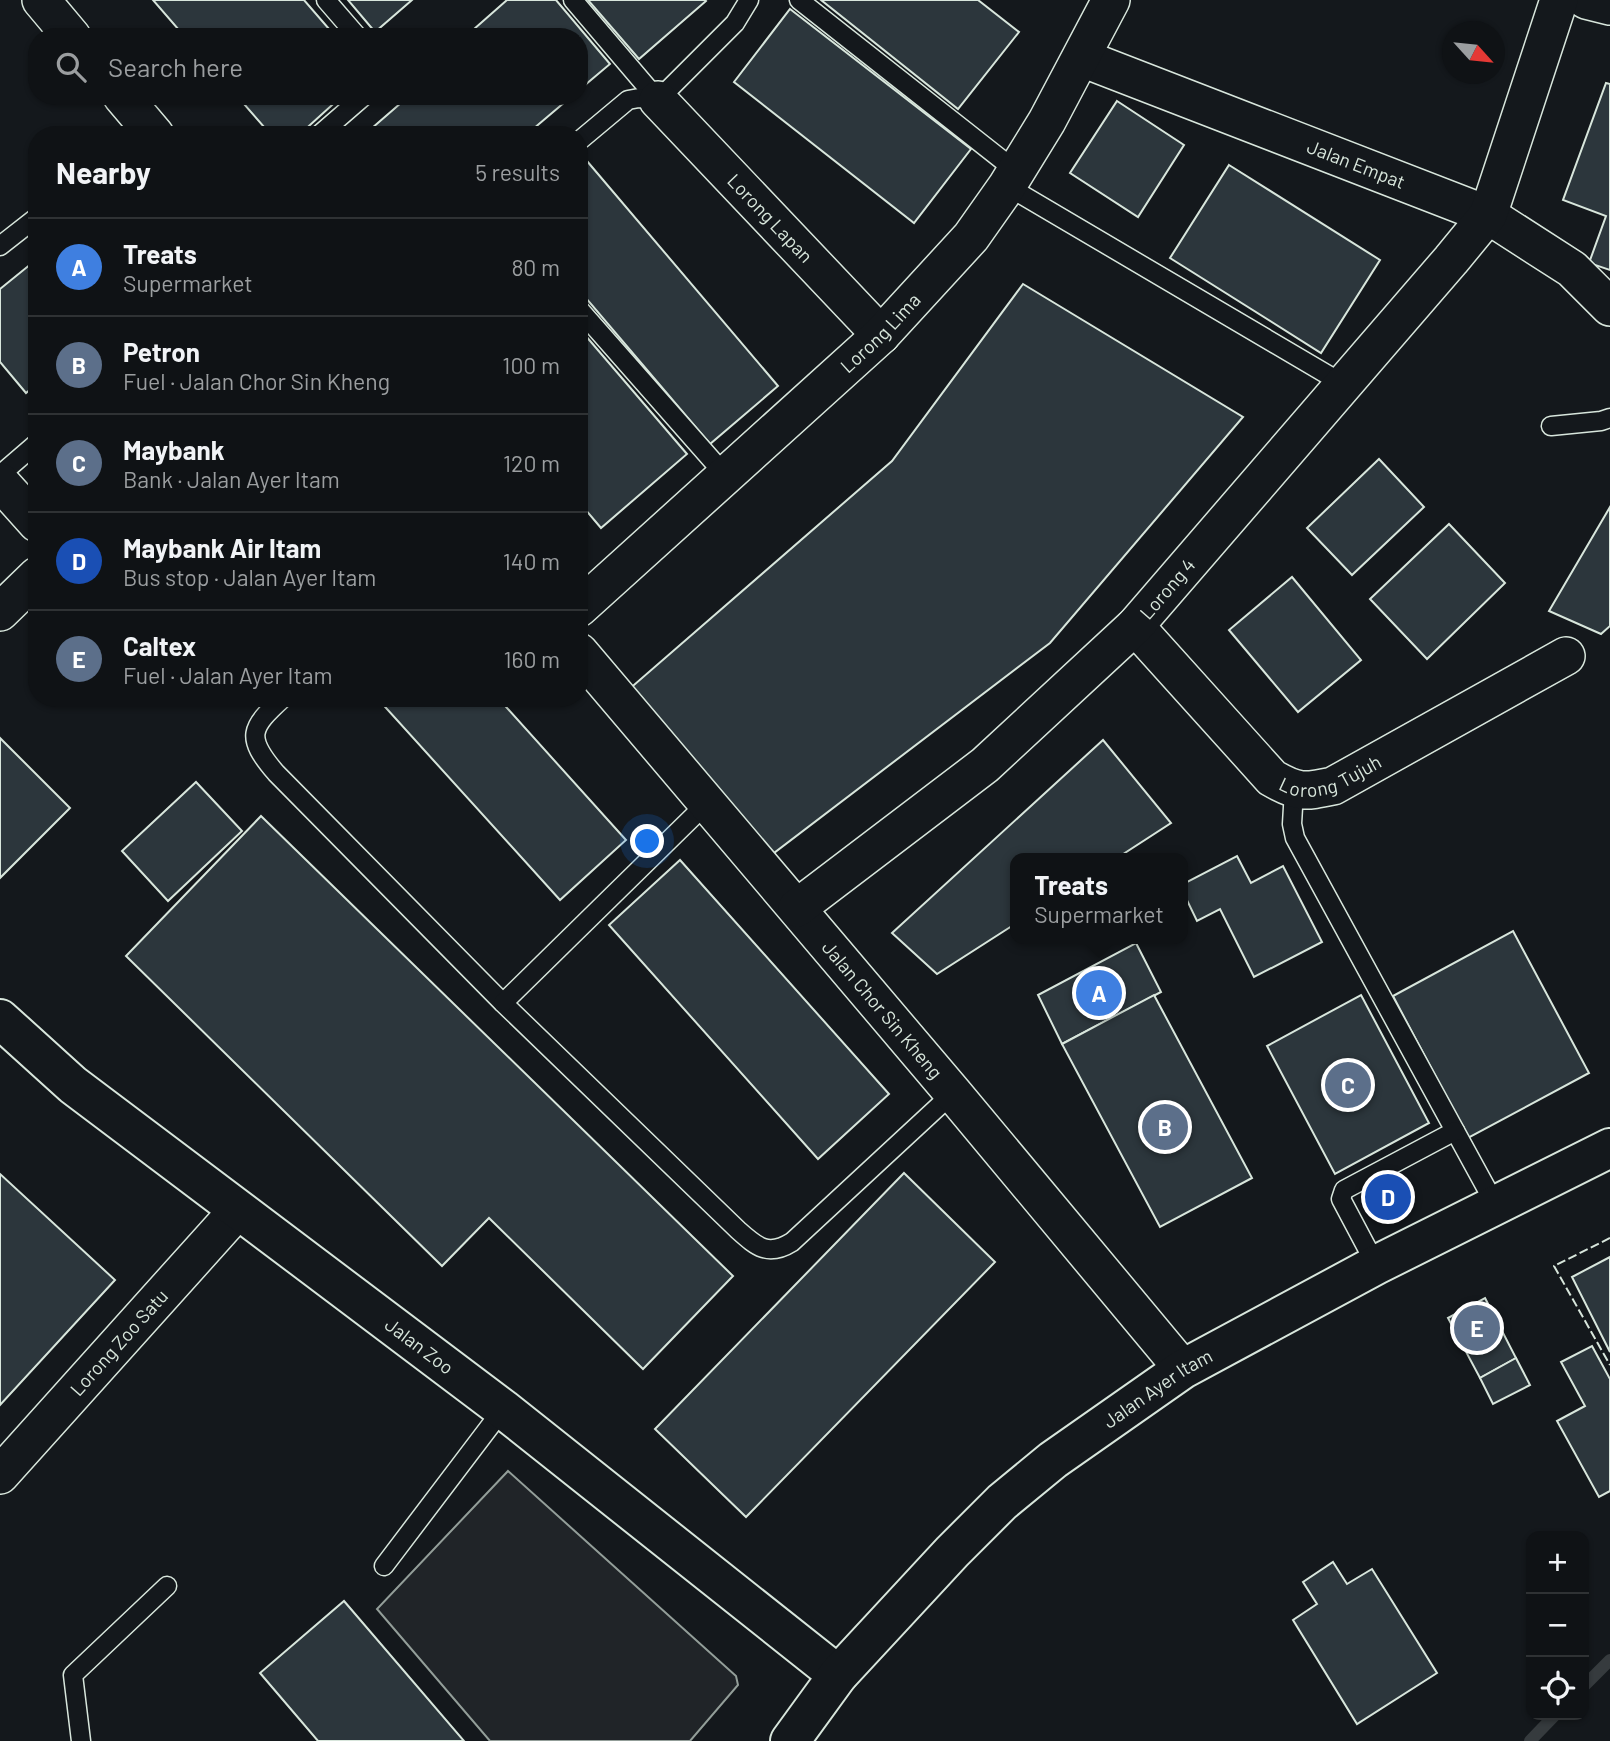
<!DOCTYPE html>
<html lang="en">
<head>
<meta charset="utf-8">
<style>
	body { margin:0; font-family:Barlow,sans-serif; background:#181b1e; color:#f1f3f6 }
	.controls { position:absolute; right:21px; bottom:21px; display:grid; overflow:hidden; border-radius:14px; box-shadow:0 2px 5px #0004 }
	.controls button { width:63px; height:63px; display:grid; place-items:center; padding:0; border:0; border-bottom:2px solid #2f3234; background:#0f1215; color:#f1f3f6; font:35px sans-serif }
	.compass { position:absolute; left:1442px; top:21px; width:63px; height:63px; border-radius:50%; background:#0f1215; box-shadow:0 2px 5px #0004; rotate:117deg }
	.you { position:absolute; left:648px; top:842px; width:24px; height:24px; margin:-18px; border:5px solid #fff; border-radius:50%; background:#1a73e8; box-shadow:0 0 0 10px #1a73e833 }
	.badge { display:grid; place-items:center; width:46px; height:46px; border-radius:50%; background:#ea580c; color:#fff; font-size:23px; font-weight:700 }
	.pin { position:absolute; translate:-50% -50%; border:4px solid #fff; box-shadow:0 2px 7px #0006 }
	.popup { position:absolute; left:1010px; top:853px; width:178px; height:91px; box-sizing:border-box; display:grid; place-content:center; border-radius:14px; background:#0f1215; filter:drop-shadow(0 2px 5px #0005); font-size:23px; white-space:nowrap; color:#9b9ea0 }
	.popup b { font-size:26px; color:#f1f3f6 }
	.popup::after { content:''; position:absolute; left:50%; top:100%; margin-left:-14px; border:14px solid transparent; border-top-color:#0f1215 }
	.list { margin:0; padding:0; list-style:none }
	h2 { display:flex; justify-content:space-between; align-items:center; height:91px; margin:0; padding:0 28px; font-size:30px }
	h2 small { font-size:23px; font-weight:400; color:#9b9ea0 }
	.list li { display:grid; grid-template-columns:46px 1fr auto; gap:21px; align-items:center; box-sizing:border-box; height:98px; padding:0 28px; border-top:2px solid #2f3234 }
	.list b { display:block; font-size:26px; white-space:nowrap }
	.list p { margin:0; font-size:23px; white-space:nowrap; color:#9b9ea0 }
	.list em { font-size:23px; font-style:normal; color:#9b9ea0 }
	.icon { flex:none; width:38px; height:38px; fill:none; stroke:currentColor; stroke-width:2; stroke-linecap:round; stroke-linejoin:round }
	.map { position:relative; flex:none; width:1610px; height:1741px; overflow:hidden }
	.search { position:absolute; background:#0f1215; box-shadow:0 2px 5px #0004; left:28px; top:28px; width:560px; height:77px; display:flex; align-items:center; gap:18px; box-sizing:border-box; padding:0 24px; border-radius:28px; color:#9b9ea0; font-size:26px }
	.panel { position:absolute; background:#0f1215; box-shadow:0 2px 5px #0004; left:28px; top:126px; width:560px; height:581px; border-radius:28px }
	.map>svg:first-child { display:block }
	.green { fill:#202428; stroke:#939e99; stroke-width:2 }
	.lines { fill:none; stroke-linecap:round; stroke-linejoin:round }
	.stream { stroke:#363b3e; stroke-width:12 }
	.building { fill:#2c363c; stroke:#d8e6dc; stroke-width:2 }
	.service-casing { stroke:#d8e6dc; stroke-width:21 }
	.minor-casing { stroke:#d8e6dc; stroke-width:40 }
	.secondary-casing { stroke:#d8e6dc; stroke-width:42 }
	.primary-casing { stroke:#d8e6dc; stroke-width:42 }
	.service { stroke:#14181c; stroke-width:18 }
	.minor { stroke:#14181c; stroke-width:37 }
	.secondary { stroke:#14181c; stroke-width:38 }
	.primary { stroke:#14181c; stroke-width:38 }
	.fence { stroke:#d8e6dc; stroke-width:2; stroke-dasharray:9 3.5; stroke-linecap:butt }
	.labels { text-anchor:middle; stroke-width:5; stroke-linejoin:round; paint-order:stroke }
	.street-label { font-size:19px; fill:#d8e6dc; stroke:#14181c }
</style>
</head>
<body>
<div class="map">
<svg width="1610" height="1741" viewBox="0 0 1610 1741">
	<rect width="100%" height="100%" fill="#14181c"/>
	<path class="green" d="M 508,1471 L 736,1676 L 738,1685 L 690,1741 L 490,1741 L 377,1609 Z"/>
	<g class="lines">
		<g class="stream">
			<path d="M 1584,1686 L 1610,1660"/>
			<path d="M 1530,1741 L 1555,1715"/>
		</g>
	</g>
	<g class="building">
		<path d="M 153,0 L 304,0 L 336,37 L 185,37 Z"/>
		<path d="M 348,0 L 412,0 L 375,32 Z"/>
		<path d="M 507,0 L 556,0 L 610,64 L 579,90 L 579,37 L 465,37 Z"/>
		<path d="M 588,0 L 705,0 L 706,1 L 639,59 Z"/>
		<path d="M 821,0 L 978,0 L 1019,32 L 958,109 Z"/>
		<path d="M 790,9 L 971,149 L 914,223 L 734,82 Z"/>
		<path d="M 1606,83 L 1610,84 L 1610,270 L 1589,263 L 1606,216 L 1563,200 Z"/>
		<path d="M 237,96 L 342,96 L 299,135 L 271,135 Z"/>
		<path d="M 409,96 L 572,96 L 526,135 L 364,135 Z"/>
		<path d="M 1117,101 L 1184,145 L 1138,217 L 1070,173 Z"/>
		<path d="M 581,154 L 778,386 L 710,444 L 579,290 L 579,156 Z"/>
		<path d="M 1229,165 L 1380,260 L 1321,353 L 1170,258 Z"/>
		<path d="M 37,259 L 37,384 L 26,393 L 0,362 L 0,289 Z"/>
		<path d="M 1023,284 L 1243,417 L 1050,643 L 766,859 L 627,691 L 892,461 Z"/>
		<path d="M 579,328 L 687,454 L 601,528 L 579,502 Z"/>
		<path d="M 1379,459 L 1424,507 L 1352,575 L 1307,528 Z"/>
		<path d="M 1610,507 L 1610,626 L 1601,634 L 1549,611 Z"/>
		<path d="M 1449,524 L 1505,583 L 1427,659 L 1370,599 Z"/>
		<path d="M 1292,577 L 1361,660 L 1298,712 L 1229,630 Z"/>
		<path d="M 377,698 L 498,698 L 626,840 L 560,900 Z"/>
		<path d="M 0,738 L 70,808 L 0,878 Z"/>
		<path d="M 1103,740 L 1171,823 L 1117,858 L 1015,858 L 1015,924 L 937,974 L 892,933 Z"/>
		<path d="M 196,782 L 242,831 L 168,901 L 122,851 Z"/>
		<path d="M 261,816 L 733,1276 L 643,1369 L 489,1218 L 442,1266 L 126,956 Z"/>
		<path d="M 1237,856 L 1251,883 L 1283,866 L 1322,942 L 1254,977 L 1220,909 L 1197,921 L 1183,892 L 1183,884 Z"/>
		<path d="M 680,860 L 889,1094 L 818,1159 L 609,925 Z"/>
		<path d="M 1513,931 L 1589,1073 L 1468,1138 L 1393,996 Z"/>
		<path d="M 1136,943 L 1161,992 L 1062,1044 L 1038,995 Z"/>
		<path d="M 1154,995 L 1252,1178 L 1160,1227 L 1062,1044 Z"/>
		<path d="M 1361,995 L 1429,1123 L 1335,1174 L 1267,1046 Z"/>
		<path d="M 904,1173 L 995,1262 L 746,1517 L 655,1429 Z"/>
		<path d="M 0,1174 L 115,1280 L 0,1405 Z"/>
		<path d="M 1610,1257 L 1610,1352 L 1572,1277 Z"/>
		<path d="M 1485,1298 L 1516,1358 L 1480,1378 L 1448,1318 Z"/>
		<path d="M 1592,1346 L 1610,1379 L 1610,1491 L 1599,1497 L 1557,1421 L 1585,1406 L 1561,1362 Z"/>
		<path d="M 1516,1358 L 1530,1385 L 1493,1404 L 1480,1378 Z"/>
		<path d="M 1333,1562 L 1347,1584 L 1372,1569 L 1437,1673 L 1357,1724 L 1293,1620 L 1317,1604 L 1303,1582 Z"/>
		<path d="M 344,1601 L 464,1741 L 318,1741 L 260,1673 Z"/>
	</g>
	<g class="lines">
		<g class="service-casing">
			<g id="service">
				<path d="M 326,0 L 358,37"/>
				<path d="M 573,0 L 658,100"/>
				<path d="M 799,0 L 1016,171"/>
				<path d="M 319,135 L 364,96"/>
				<path d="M 579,141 L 628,100 L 639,98 L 658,100 L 735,23 L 749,0"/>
				<path d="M 1007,186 L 1345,385"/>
				<path d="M 0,246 L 37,217"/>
				<path d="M 579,309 L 726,476"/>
				<path d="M 1551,426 L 1601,421 L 1610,418"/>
				<path d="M 0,475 L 37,443"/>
				<path d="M 283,698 C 250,728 245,737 276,773 L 503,1003 L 738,1230 C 757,1247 768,1257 792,1242 L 953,1093"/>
				<path d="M 1294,790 L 1292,824 L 1295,838 L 1495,1204"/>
				<path d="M 503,1003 L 708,802"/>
				<path d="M 1376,1265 L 1341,1199 L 1344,1190 L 1455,1131"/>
				<path d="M 384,1566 L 503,1409"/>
				<path d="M 81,1741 L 73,1675 L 167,1586"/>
			</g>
		</g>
		<g class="minor-casing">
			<g id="minor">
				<path d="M 41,0 L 72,37"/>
				<path d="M 1586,0 L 1610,6"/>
				<path id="s1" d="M 1082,58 L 1488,215 L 1572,269 L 1610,307"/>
				<path d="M 122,96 L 155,135"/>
				<path id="s2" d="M 658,100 L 881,335"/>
				<path d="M 0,482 L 37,523"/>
				<path id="s3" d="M 579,608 L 881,335 L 971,237 L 1007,186 L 1047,121 L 1111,0"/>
				<path d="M 0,612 L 37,576"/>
				<path id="s4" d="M 1135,626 L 1272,778 C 1298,793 1304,792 1333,786 L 1566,656"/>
				<path id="s5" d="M 579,652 L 953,1093 L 1183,1369"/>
				<path id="s6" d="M 797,908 L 985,765 L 1135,626 L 1451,260 L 1488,215 L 1559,0"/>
				<path id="s7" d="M 0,1475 L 238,1210"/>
			</g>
		</g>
		<g class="secondary-casing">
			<g id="secondary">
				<path id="s8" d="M 0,1019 L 73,1085 L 503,1409 L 838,1675"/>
			</g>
		</g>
		<g class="primary-casing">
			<g id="primary">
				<path id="s9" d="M 790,1741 L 838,1675 L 952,1552 L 1002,1502 L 1053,1460 L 1183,1369 L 1376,1265 L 1610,1148"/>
			</g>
		</g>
		<use href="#service" class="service"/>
		<use href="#minor" class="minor"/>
		<use href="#secondary" class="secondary"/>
		<use href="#primary" class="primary"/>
		<path class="fence" d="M 1610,1238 L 1554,1266 L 1610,1365"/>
	</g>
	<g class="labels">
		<g class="street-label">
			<text dy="7" stroke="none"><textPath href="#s1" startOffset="294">Jalan Empat</textPath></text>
			<text dy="7" stroke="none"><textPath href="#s2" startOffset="163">Lorong Lapan</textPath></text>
			<text dy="7" stroke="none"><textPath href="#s3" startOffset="408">Lorong Lima</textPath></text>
			<text dy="7" stroke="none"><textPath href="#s6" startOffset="490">Lorong 4</textPath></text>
			<text dy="7" stroke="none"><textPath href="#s4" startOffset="268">Lorong Tujuh</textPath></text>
			<text dy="7" stroke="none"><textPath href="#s5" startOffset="469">Jalan Chor Sin Kheng</textPath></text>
			<text dy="7" stroke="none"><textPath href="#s7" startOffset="178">Lorong Zoo Satu</textPath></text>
			<text dy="7" stroke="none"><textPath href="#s8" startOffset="532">Jalan Zoo</textPath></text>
			<text dy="7" stroke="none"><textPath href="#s9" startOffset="513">Jalan Ayer Itam</textPath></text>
		</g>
	</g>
</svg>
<div class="controls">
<button>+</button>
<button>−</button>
<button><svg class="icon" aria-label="locate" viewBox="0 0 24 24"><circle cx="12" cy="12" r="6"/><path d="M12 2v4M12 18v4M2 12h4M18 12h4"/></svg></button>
</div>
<svg class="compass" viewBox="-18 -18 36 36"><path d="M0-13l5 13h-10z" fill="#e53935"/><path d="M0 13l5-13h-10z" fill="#9b9ea0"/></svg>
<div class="you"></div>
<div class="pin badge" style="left:1099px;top:993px;background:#3f7fe0">A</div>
<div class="popup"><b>Treats</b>Supermarket</div>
<div class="pin badge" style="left:1165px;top:1127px;background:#5c6f8a">B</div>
<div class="pin badge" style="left:1348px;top:1085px;background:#5c6f8a">C</div>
<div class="pin badge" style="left:1388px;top:1197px;background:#1a4fb4">D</div>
<div class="pin badge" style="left:1477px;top:1328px;background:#5c6f8a">E</div>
<div class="search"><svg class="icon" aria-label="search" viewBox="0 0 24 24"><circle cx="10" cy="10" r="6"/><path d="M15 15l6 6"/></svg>Search here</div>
<section class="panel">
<h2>Nearby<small>5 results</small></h2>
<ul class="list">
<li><span class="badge" style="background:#3f7fe0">A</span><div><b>Treats</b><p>Supermarket</p></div><em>80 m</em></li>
<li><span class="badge" style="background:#5c6f8a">B</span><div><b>Petron</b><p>Fuel · Jalan Chor Sin Kheng</p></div><em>100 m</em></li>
<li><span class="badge" style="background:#5c6f8a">C</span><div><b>Maybank</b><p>Bank · Jalan Ayer Itam</p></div><em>120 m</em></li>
<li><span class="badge" style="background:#1a4fb4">D</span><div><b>Maybank Air Itam</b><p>Bus stop · Jalan Ayer Itam</p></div><em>140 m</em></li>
<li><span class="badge" style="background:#5c6f8a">E</span><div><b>Caltex</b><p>Fuel · Jalan Ayer Itam</p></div><em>160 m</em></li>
</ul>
</section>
</div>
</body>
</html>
